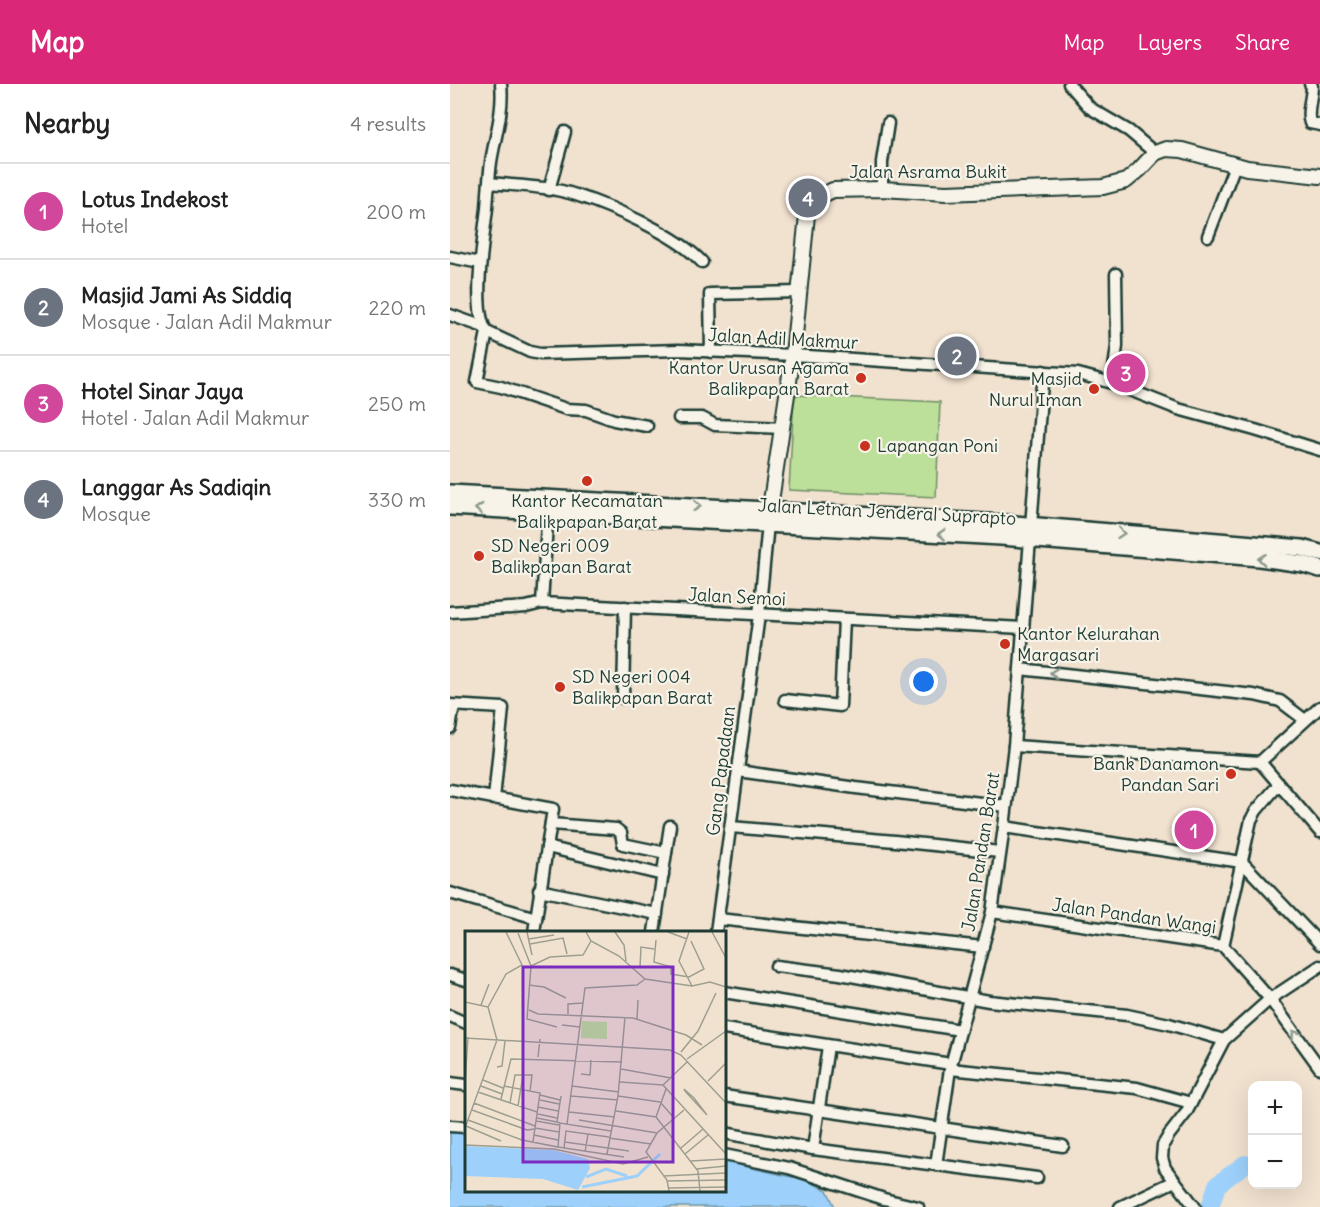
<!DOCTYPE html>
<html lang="en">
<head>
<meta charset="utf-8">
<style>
	body { margin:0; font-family:Delius,sans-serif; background:#f6f6f6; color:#222 }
	.controls { position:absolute; right:18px; bottom:18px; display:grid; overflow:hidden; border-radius:12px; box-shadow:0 6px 24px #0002 }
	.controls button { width:54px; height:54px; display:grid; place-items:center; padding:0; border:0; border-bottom:2px solid #e0e0e0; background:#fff; color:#222; font:30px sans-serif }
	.you { position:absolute; left:474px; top:598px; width:21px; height:21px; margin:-15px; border:4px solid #fff; border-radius:50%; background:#1a73e8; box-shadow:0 0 0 9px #1a73e833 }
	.badge { display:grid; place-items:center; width:39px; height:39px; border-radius:50%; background:#db2777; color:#fff; font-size:20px; font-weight:700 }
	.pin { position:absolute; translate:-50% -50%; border:3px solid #fff; box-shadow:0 2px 6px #0006 }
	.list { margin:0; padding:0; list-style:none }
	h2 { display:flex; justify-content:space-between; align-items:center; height:78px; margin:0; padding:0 24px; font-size:26px }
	h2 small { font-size:20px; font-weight:400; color:#767676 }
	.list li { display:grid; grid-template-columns:39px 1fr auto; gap:18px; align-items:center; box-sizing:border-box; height:96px; padding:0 24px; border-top:2px solid #e0e0e0 }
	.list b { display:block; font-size:22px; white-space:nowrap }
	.list p { margin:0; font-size:20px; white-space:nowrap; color:#767676 }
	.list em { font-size:20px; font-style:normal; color:#767676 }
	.map { position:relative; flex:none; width:870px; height:1123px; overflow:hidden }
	header { display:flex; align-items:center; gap:36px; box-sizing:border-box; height:84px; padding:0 30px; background:#db2777; color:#fff }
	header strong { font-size:28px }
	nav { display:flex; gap:33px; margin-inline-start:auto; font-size:21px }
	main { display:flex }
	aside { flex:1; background:#fff }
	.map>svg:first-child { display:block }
	.pitch { fill:#bcdf99; stroke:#6e8e66; stroke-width:1.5 }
	.water { fill:#9dd1fb; stroke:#6b96ab; stroke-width:1.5 }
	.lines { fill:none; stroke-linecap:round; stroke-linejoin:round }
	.river { stroke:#9dd1fb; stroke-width:18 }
	.minor-casing { stroke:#1f3d34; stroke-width:15 }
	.tertiary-casing { stroke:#1f3d34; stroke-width:18 }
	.secondary-casing { stroke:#1f3d34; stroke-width:20 }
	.minor { stroke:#f7f3e8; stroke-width:10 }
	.tertiary { stroke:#f7f3e8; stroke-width:14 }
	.secondary { stroke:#f7f3e8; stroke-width:15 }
	.oneway { stroke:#8b988e }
	.poi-dot { fill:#c8321e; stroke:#f7f3e8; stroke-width:2 }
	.labels { text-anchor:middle; stroke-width:4.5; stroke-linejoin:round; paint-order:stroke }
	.street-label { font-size:18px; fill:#1f3d34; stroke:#f7f3e8 }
	.poi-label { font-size:18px; fill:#1f3d34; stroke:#f7f3e8; text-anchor:start }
	.inset-river { fill:none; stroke:#9dd1fb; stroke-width:3 }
	.inset-road { fill:none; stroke:#9d9f91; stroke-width:1.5 }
	.view { fill:#7b2cbf; fill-opacity:0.15; stroke:#7b2cbf; stroke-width:3 }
	.inset-edge { fill:none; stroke:#1f3d34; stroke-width:3 }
</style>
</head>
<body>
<header>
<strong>Map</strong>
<nav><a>Map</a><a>Layers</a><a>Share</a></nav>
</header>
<main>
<aside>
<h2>Nearby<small>4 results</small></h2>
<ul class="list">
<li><span class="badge" style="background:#d1479c">1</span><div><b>Lotus Indekost</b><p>Hotel</p></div><em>200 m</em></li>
<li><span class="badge" style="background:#6b7280">2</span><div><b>Masjid Jami As Siddiq</b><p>Mosque · Jalan Adil Makmur</p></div><em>220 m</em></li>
<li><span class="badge" style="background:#d1479c">3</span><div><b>Hotel Sinar Jaya</b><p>Hotel · Jalan Adil Makmur</p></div><em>250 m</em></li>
<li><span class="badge" style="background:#6b7280">4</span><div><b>Langgar As Sadiqin</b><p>Mosque</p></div><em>330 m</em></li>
</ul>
</aside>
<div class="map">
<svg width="870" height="1123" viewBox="0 0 870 1123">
	<rect width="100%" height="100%" fill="#f1e1cf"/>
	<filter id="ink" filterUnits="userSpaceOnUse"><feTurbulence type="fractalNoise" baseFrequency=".0167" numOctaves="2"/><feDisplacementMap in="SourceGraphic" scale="12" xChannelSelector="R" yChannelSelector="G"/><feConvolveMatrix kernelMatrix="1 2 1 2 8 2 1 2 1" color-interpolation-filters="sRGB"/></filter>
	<g filter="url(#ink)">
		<path class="pitch" d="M 344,311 L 490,318 L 486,413 L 339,406 Z"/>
		<path class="water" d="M 0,1045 L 16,1046 L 16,1106 L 274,1106 L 275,1078 L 356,1096 L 377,1106 L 385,1123 L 0,1123 Z"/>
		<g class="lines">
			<path class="river" d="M 760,1123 L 767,1101 L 795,1080"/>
			<g class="minor-casing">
				<g id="minor">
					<path d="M 51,0 C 54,27 45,52 41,78 C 39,93 38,109 37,124 C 34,152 21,226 37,248 L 80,268 L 90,270 L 229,266 L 343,271 L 628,290 L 662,299 L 728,325 L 805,346 L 870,366"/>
					<path d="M 619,0 L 640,24 L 679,47 L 705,69"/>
					<path d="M 860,0 L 862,2 C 862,14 856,28 860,39 L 870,41"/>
					<path d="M 39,99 C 68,102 99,102 126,111 C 163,123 227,151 252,178"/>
					<path d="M 432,105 L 432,78 L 438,39"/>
					<path d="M 99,106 L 115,48"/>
					<path d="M 758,152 L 785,81"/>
					<path d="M 0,173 L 30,179"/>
					<path d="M 0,231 L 34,243"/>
					<path d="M 37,248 L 27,298 L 51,303 L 116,325 L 136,326 L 164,336 L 197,342"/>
					<path d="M 261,268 L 260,210 L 349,208"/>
					<path d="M 662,299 L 667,262 L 666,190"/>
					<path d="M 229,334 L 252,334 L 265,341 L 333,344"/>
					<path d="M 92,519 L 98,424"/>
					<path d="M 0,528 L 76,523 L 92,519 L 573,544"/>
					<path d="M 570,585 L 804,611 L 830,617 L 855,636"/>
					<path d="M 173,614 L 175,523"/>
					<path d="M 335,616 L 390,622 L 394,535"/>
					<path d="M 0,621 L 53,624 L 44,715"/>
					<path d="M 0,644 L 4,622"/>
					<path d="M 564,662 L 810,678 L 870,623"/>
					<path d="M 810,678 L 870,748"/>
					<path d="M 288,687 L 406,704 L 556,722"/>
					<path d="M 0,706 L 103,725 L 84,848"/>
					<path d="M 101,740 L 166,745 L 171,749 L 173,760 L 216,769"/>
					<path d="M 281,743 L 445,757 L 550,768"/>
					<path d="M 554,743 L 792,778 L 870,860"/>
					<path d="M 97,763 L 213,791"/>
					<path d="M 89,806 L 207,830"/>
					<path d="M 0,809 L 86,834"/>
					<path d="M 542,828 L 773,862 L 820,915 L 870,984"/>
					<path d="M 268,835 L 533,863"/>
					<path d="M 204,848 L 220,742"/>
					<path d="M 266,848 L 309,531 L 318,440"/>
					<path d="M 773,862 L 801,736 L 806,727 L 829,700"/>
					<path d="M 326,882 L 390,890 L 539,917 L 677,931 L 719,940 L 774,956"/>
					<path d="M 0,891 L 16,896"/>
					<path d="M 274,908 L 510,946"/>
					<path d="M 0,932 L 16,939"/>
					<path d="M 274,945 L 501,980"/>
					<path d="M 500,985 L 687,1004 L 741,1019"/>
					<path d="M 0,999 L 16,1001"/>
					<path d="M 274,1012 L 613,1062"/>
					<path d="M 0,1042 L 16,1043"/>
					<path d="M 274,1049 L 363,1065 L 587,1094"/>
					<path d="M 363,1065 L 378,962"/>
					<path d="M 274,1071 L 339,1084 L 434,1115 L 468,1123"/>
					<path d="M 486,1081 L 500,985 L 542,828 L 554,743 L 564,662 L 593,287"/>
					<path d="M 670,1123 L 725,1097"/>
					<path d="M 745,1123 L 715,1084 L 712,1074 L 713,1061 L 719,1051 L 736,1029 L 774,956 L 820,915 L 870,882"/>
				</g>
			</g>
			<g class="tertiary-casing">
				<path id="tertiary" d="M 318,437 L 343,271 L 357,131 L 366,114 L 383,106 L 432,105 L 496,109 L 653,103 L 676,97 L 689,86 L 705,69 L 716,65 L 732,66 L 797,84 L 870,92"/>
			</g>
			<g class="secondary-casing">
				<g id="secondary">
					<path d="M 0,409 L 554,439 L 852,464 L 870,469"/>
					<path d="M 0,423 L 551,453 L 809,474 L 853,480 L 870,485"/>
				</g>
			</g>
			<use href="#minor" class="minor"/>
			<use href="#tertiary" class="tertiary"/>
			<use href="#secondary" class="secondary"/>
		</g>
		<defs><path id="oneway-chevron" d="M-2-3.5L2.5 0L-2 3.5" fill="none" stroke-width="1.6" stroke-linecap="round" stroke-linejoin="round" transform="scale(1.5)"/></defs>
		<g class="oneway">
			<use href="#oneway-chevron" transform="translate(247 422) rotate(3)"/>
			<use href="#oneway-chevron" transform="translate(29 425) rotate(-177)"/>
			<use href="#oneway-chevron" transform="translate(671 449) rotate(5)"/>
			<use href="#oneway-chevron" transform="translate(492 450) rotate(-177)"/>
			<use href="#oneway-chevron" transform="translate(812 475) rotate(-173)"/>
			<use href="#oneway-chevron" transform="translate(604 589) rotate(-174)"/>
			<use href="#oneway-chevron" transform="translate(845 950) rotate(-126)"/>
		</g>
	</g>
	<g class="poi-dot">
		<circle cx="411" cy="294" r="6"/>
		<circle cx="644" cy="305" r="6"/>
		<circle cx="415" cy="362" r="6"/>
		<circle cx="137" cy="397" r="6"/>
		<circle cx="29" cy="472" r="6"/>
		<circle cx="555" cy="560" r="6"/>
		<circle cx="110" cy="603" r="6"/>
		<circle cx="781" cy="690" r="6"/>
	</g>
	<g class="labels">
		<g class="street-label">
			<text x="478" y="94">Jalan Asrama Bukit</text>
			<text transform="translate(333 255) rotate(3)" y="6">Jalan Adil Makmur</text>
			<text transform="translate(437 428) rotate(3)" y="6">Jalan Letnan Jenderal Suprapto</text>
			<text transform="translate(287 513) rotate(3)" y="6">Jalan Semoi</text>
			<text transform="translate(271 687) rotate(-83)" y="6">Gang Papadaan</text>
			<text transform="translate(531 768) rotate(-81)" y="6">Jalan Pandan Barat</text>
			<text transform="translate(684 832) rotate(8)" y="6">Jalan Pandan Wangi</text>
		</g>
		<g class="poi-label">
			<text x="399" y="290" text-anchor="end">Kantor Urusan Agama<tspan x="399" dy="21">Balikpapan Barat</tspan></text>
			<text x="632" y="301" text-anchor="end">Masjid<tspan x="632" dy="21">Nurul Iman</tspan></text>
			<text x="427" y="368">Lapangan Poni</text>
			<text x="137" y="423" text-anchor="middle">Kantor Kecamatan<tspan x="137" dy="21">Balikpapan Barat</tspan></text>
			<text x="41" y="468">SD Negeri 009<tspan x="41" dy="21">Balikpapan Barat</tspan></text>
			<text x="567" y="556">Kantor Kelurahan<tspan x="567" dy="21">Margasari</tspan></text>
			<text x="122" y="599">SD Negeri 004<tspan x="122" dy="21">Balikpapan Barat</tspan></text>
			<text x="769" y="686" text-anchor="end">Bank Danamon<tspan x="769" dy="21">Pandan Sari</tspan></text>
		</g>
	</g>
	<g transform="translate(15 847)">
		<rect width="261" height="261" fill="#f1e1cf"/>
		<path d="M 117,90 L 142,91 L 142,108 L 116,107 Z" fill="#bcdf99"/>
		<path d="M 0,215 L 88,219 L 123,228 L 125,237 L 113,259 L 78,248 L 0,245 Z" fill="#9dd1fb"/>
		<path class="inset-river" d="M 121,246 L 141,238 L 162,245M 117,256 L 172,245 L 195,223"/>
		<path class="inset-road" d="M 62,1 L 67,24M 121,1 L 126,10 L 154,25 L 180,48 L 227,55 L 245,51 L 261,56M 150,1 L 159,14 L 161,30M 203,1 L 222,8M 224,1 L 214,30 L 227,55M 247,1 L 261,27M 53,2 L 66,35M 64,8 L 89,4M 191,9 L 189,31 L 206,36 L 206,43 L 224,46 L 239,38 L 226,10M 65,13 L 98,7 L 102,23M 66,35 L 62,88 L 92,96M 66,35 L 85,26 L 118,24 L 126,10M 175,36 L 176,16 L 189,18M 64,54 L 79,56 L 101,67M 0,71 L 23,76M 16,74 L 24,53M 64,79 L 73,83 L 168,87 L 221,104 L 237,114M 103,83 L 103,73 L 118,72M 172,88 L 173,69M 97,94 L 115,96M 0,107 L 205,119 L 216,124 L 261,172M 216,121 L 233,100 L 251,62M 73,126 L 75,108M 222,128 L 261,100M 32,136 L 37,135 L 40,110M 156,138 L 206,147M 116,143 L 125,144 L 126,129M 18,149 L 38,157M 243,150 L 261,132M 0,151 L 3,106M 155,151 L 198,154 L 222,131M 198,154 L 261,223M 16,155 L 37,163M 39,155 L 75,162 L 68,211M 107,155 L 154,161M 219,158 L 229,167 L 242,184 L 220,160 ZM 13,161 L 72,181M 75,164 L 95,169M 106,165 L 153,169M 153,165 L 195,171 L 210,188M 36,168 L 46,128 L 157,131M 75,169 L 94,173M 9,172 L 70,195M 45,172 L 50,144 L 67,144 L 65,160M 53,175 L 58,144M 73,176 L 93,180M 7,179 L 62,199 L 70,198M 151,180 L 191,186 L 233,240 L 235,260M 104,181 L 150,186M 73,183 L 92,187M 191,186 L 201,158M 72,187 L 92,191M 3,189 L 57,209 L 93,216 L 95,192 L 146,200M 114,189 L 192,202M 71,190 L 94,194M 95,192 L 92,191 L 96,165M 102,193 L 120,57 L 172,54 L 180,48M 1,195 L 36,210M 0,197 L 32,109 L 23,76 L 41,43 L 57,34 L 41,1M 70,197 L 94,201M 69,204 L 93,209M 144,207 L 186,213M 100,211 L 164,220M 0,214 L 89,218 L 158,233 L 183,226M 93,216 L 159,226M 99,217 L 101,200 L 144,206M 216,217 L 238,198M 120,221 L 123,203M 142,223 L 153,165 L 160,86M 220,223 L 243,204M 226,230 L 261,228M 231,238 L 261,235M 198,245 L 261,242M 202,250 L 261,249M 203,257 L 261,256M 204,260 L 202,249 L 181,221 L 192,202 L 219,179"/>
		<path class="view" d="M 58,36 L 208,36 L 208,231 L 58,231 Z"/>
		<rect width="261" height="261" class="inset-edge"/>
	</g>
</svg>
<div class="controls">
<button>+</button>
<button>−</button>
</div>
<div class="you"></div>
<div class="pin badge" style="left:744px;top:746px;background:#d1479c">1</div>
<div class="pin badge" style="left:507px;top:272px;background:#6b7280">2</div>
<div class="pin badge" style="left:676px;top:289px;background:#d1479c">3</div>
<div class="pin badge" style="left:358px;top:114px;background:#6b7280">4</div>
</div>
</main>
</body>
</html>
